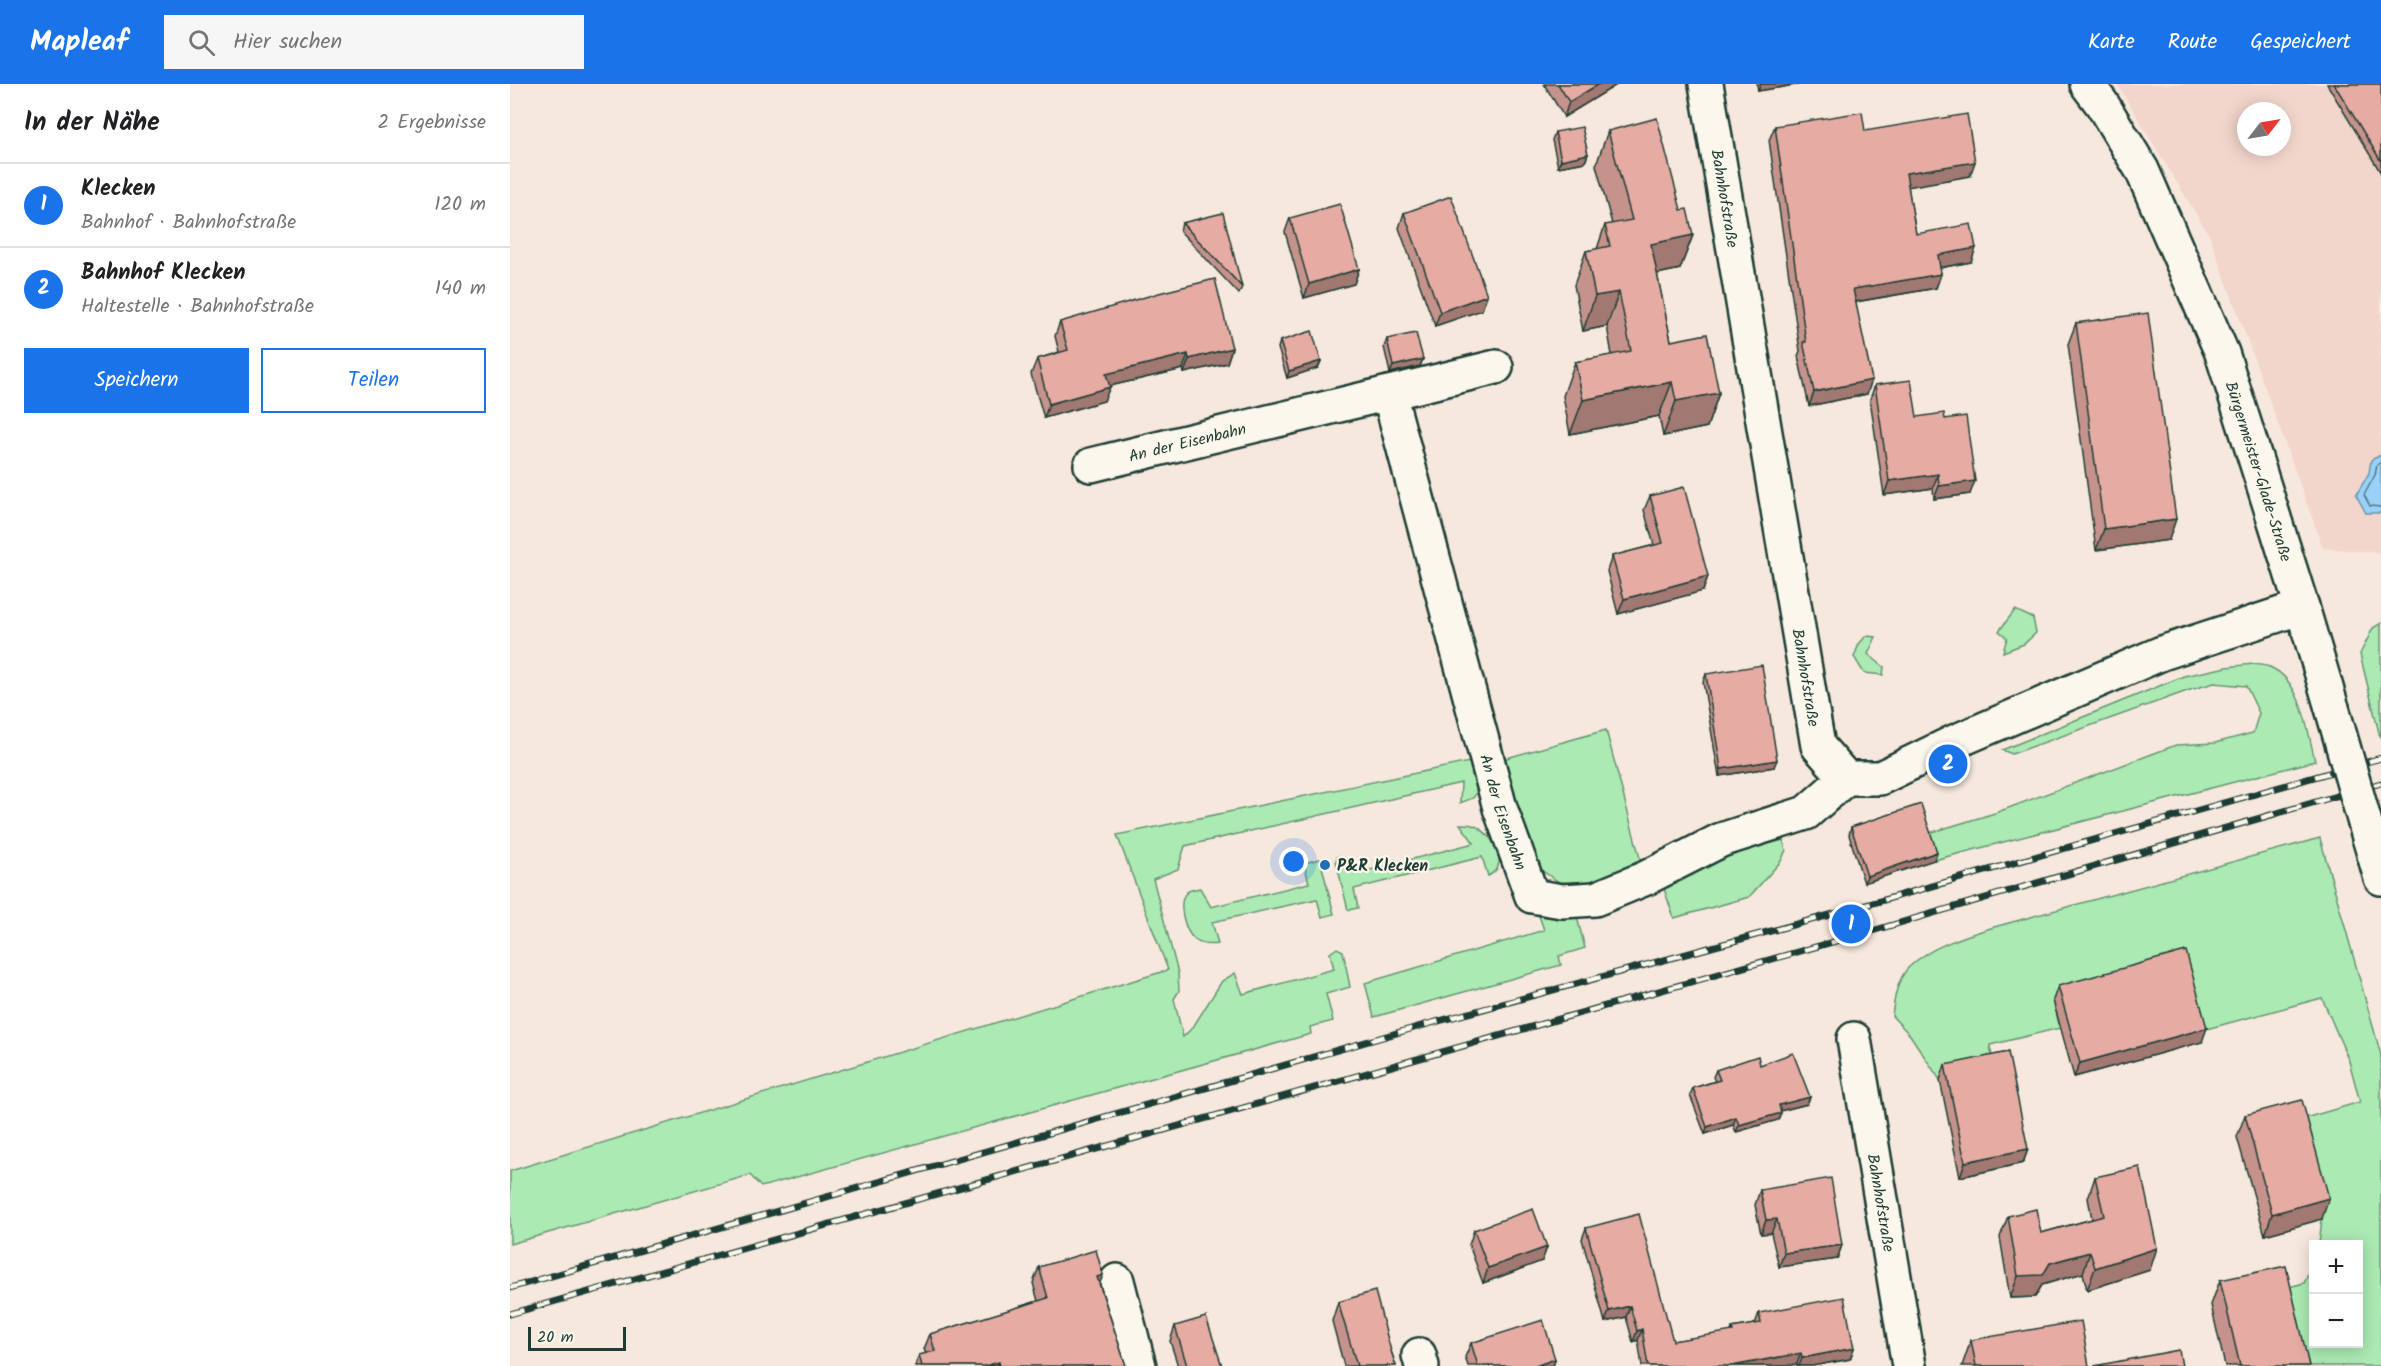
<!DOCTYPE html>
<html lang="de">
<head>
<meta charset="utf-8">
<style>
	body { margin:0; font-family:Kalam,sans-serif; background:#f6f6f6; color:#202124 }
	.controls { position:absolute; right:18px; bottom:18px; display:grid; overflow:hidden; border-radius:0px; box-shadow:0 3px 15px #0003 }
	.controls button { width:54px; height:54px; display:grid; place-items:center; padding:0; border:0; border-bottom:2px solid #e0e0e0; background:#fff; color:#202124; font:30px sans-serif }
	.compass { position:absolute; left:1727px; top:18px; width:54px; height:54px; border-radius:50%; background:#fff; box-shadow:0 3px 15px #0003; rotate:59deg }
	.scale { position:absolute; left:18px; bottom:15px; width:98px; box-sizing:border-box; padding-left:6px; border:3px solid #1f3d34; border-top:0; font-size:16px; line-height:21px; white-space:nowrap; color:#1f3d34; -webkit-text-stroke:4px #fbf7ec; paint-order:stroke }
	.you { position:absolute; left:784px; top:778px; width:21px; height:21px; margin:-15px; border:4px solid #fff; border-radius:50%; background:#1a73e8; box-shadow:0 0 0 9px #1a73e833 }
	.badge { display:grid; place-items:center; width:39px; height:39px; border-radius:50%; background:#1a73e8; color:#fff; font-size:20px; font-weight:700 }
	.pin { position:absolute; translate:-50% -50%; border:3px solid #fff; box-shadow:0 2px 6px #0006 }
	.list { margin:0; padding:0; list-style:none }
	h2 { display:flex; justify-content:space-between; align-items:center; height:78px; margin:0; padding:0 24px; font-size:26px }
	h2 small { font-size:20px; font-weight:400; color:#757577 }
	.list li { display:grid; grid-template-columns:39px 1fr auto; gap:18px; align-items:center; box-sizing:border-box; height:84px; padding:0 24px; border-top:2px solid #e0e0e0 }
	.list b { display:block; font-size:22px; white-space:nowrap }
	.list p { margin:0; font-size:20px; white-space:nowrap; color:#757577 }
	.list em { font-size:20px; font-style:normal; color:#757577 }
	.actions { display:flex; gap:12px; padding:18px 24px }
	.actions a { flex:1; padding:14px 0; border:2px solid #1a73e8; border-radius:0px; text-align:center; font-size:21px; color:#1a73e8 }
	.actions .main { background:#1a73e8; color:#fff }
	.icon { flex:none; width:33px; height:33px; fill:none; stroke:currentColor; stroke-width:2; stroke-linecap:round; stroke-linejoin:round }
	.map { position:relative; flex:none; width:1871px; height:1282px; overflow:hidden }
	header { display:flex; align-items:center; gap:36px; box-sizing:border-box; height:84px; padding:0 30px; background:#1a73e8; color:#fff }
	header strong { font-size:28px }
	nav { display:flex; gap:33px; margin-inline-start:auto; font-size:21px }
	.search { width:420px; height:54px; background:#f6f6f6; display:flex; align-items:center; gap:15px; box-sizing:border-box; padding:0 21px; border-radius:0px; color:#757577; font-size:22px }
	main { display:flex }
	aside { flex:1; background:#fff }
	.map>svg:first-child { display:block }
	.built { fill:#f2d6cc; fill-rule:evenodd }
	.green { fill:#abeab2; stroke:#659473; stroke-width:1.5 }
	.water { fill:#9ad1f9; stroke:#6996aa; stroke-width:1.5 }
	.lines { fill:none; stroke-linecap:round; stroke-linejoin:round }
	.shore { stroke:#507883; stroke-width:1.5 }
	.minor-casing { stroke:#1f3d34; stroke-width:38 }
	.minor { stroke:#fbf7ec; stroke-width:33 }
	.rail-casing { stroke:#1f3d34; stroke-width:7 }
	.rail { stroke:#fbf7ec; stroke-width:4.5; stroke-dasharray:14; stroke-linecap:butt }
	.minor-bridge-casing { stroke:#1f3d34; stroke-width:38; stroke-linecap:butt }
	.minor-bridge { stroke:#fbf7ec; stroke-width:33 }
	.wall { fill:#c6938c; stroke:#1f3d34; stroke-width:1.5 }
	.shaded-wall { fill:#a17872; stroke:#1f3d34; stroke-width:1.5 }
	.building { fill:#e6aba3; stroke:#1f3d34; stroke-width:1.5 }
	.poi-dot { fill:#1f6fb2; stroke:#fbf7ec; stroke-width:2 }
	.labels { text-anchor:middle; stroke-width:4.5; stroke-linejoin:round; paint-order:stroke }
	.street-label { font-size:16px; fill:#1f3d34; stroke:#fbf7ec }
	.poi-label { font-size:16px; font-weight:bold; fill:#1f3d34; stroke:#fbf7ec; text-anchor:start }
</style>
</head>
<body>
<header>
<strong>Mapleaf</strong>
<div class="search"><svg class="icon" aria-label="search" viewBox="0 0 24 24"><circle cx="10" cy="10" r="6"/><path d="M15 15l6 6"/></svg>Hier suchen</div>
<nav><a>Karte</a><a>Route</a><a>Gespeichert</a></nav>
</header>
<main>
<aside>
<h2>In der Nähe<small>2 Ergebnisse</small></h2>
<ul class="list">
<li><span class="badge">1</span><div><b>Klecken</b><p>Bahnhof · Bahnhofstraße</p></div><em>120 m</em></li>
<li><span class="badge">2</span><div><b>Bahnhof Klecken</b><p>Haltestelle · Bahnhofstraße</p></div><em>140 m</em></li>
</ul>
<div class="actions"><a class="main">Speichern</a><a>Teilen</a></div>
</aside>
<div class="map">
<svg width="1871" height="1282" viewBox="0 0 1871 1282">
	<rect width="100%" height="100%" fill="#f7e8dd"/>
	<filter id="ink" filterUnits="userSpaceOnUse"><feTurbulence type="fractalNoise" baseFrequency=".0167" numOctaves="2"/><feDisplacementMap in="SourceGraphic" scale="12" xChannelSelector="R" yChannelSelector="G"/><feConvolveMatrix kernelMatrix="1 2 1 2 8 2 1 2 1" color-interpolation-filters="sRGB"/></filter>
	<g filter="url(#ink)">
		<path class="built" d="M 1607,0 L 1871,0 L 1871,469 L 1813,464 L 1700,153 ZM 1736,27 L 1772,27 L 1772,63 L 1736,63 Z"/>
		<g class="green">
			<path d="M 1505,526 L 1523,534 L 1526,549 L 1514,560 L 1493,568 L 1497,554 L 1489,547 Z"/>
			<path d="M 1871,539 L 1871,653 L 1870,653 L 1850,570 L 1863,544 Z"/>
			<path d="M 1356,552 L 1366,553 L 1358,570 L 1374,583 L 1373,591 L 1354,589 L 1344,573 L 1349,560 Z"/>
			<path d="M 1743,580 C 1749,581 1757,581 1762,584 C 1792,598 1798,649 1805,677 L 1424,776 L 1416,750 L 1485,729 L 1666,661 L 1705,659 L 1743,649 L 1749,629 L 1736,602 L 1704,599 L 1680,606 L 1502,670 L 1492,666 L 1674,592 L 1717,583 Z"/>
			<path d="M 1096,646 L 1131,778 L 1095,796 L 1069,799 L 1049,798 L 1028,784 L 986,677 Z"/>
			<path d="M 959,678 L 967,703 L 966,710 L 963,714 L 950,719 L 951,699 L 675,762 L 668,785 L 643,795 L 668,889 L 669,907 L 664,915 L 673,953 L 683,943 L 712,897 L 725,889 L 733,910 L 824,885 L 820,869 L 827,864 L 833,867 L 840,903 L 816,910 L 823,937 L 800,943 L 801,950 L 251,1103 L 240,1091 L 0,1160 L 0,1087 L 658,886 L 607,751 Z"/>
			<path d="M 950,740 C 957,740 963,740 969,744 C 985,754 1000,781 978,792 L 972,773 L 844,805 L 848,824 L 838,826 L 826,777 L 827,773 L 829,772 L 845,790 L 964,759 Z"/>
			<path d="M 1810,754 L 1871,971 L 1871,1282 L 1784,1282 L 1767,1206 L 1794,1199 L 1803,1180 L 1804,1260 L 1848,1260 L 1848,1160 L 1809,1160 L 1812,1135 L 1785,1037 L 1850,1018 L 1839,977 L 1812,914 L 1689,947 L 1543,916 L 1550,944 L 1480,961 L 1484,984 L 1430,996 L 1400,951 L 1382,932 C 1384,916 1387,895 1399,883 C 1421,862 1455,852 1484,843 Z"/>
			<path d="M 1273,756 L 1276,766 L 1271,777 L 1239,813 L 1164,834 L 1153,802 C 1195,782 1227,766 1273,756 Z"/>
			<path d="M 810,775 L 824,830 L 812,833 L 807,815 L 702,838 L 708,860 C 701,861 691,861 685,856 C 675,848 666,818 677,808 C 680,805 686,805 690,804 L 701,823 L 799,799 L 794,779 Z"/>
			<path d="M 1026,823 L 1053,834 L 1067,833 L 1075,864 L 1049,872 L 1051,881 L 864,933 L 855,899 L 1034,846 Z"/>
		</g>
		<path class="water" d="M 1871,371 L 1871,429 L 1856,429 L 1846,411 L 1859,389 L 1861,376 Z"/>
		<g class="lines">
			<path class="shore" d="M 1871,378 L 1867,381 L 1865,391 L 1854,411 L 1860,422 L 1871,423"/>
			<g class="minor-casing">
				<g id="minor">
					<path id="s1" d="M 1196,0 L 1308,662 L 1336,694 L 1370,694 L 1442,659 L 1652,569 L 1792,523"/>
					<path id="s2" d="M 1577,0 L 1592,20 L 1632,86 L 1712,269 L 1792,523 L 1822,624"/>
					<path d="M 879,309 L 986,283"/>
					<path id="s3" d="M 581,381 L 879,309 L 990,724 L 1022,812 L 1052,817 L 1085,815 L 1136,794 L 1211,756 L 1296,729 L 1336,694"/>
					<path d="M 1859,753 L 1871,794"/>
					<path id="s4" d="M 1344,955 L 1399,1282"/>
					<path d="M 607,1197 L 629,1282"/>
					<path d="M 909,1271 L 912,1282"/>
				</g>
			</g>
			<use href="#minor" class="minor"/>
			<g class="rail-casing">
				<g id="rail">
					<path d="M 0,1204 L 918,940 L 1342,825 L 1871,674"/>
					<path d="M 0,1230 L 1355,849 L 1871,699"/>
				</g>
			</g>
			<use href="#rail" class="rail"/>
			<g class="minor-bridge-casing">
				<path id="minor-bridge" d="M 1822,624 L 1859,753"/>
			</g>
			<use href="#minor-bridge" class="minor-bridge"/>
		</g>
		<g class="wall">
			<path d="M 1034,0 L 1108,0 L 1054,33 Z"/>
			<path d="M 1247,0 L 1291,0 L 1248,7 Z"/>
			<path d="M 1817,0 L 1871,0 L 1871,89 Z"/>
			<path d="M 1265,42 L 1355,47 L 1460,92 L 1398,102 L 1406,150 L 1461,178 L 1430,184 L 1431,190 L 1426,204 L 1346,218 L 1357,310 L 1299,322 L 1288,272 L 1290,267 L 1259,56 Z"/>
			<path d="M 1098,47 L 1171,126 L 1183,151 L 1170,185 L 1147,190 L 1161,257 L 1209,309 L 1197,343 L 1153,352 L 1149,332 L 1060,350 L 1053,312 L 1065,278 L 1102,271 L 1097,242 L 1073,247 L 1064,201 L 1076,167 L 1087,165 L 1095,141 L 1102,140 L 1086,81 Z"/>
			<path d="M 1045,48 L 1078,70 L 1075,78 L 1048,83 L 1042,56 Z"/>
			<path d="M 894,129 L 977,211 L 972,226 L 925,242 L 889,144 Z"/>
			<path d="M 780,134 L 849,185 L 844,200 L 794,214 L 775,148 Z"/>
			<path d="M 672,139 L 732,203 L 729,210 L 670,147 Z"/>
			<path d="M 550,238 L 722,264 L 717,279 L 674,289 L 673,285 L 600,302 L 594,317 L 534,334 L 521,290 L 527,275 L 549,268 L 545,252 Z"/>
			<path d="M 1566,239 L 1659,456 L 1586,466 L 1558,260 Z"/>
			<path d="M 877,255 L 913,275 L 910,282 L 880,289 L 874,263 Z"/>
			<path d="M 770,257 L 811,277 L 808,284 L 777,294 L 768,264 Z"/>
			<path d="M 1365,301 L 1407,333 L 1435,335 L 1460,410 L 1424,415 L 1423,404 L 1374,411 L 1360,315 Z"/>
			<path d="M 1140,412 L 1198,492 L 1193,507 L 1108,530 L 1097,487 L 1102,472 L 1144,461 L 1134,426 Z"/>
			<path d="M 1196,590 L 1264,683 L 1209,692 L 1193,598 Z"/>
			<path d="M 1341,743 L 1424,776 L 1354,799 L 1339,751 Z"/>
			<path d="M 1548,902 L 1692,958 L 1564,993 L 1543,916 Z"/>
			<path d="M 1250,981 L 1300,1013 L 1297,1020 L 1270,1027 L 1268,1036 L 1226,1048 L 1223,1041 L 1195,1050 L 1180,1011 L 1183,1004 L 1205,997 L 1203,993 L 1206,986 Z"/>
			<path d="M 1435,981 L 1518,1065 L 1513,1079 L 1450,1093 L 1430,996 Z"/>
			<path d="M 1735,1031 L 1812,1135 L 1755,1151 L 1727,1053 Z"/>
			<path d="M 1585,1093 L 1640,1186 L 1577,1206 L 1573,1189 L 1532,1201 L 1525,1213 L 1500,1214 L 1490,1153 L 1498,1132 L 1531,1149 L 1582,1135 L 1578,1114 Z"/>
			<path d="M 1250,1106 L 1332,1161 L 1327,1175 L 1269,1183 L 1261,1149 L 1251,1150 L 1245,1121 Z"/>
			<path d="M 1076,1144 L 1163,1257 L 1221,1248 L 1222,1244 L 1245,1240 L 1249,1229 L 1344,1264 L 1340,1275 L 1302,1282 L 1287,1282 L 1287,1280 L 1275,1282 L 1132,1282 L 1128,1256 L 1123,1258 L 1116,1233 L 1095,1238 L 1072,1155 Z"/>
			<path d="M 964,1146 L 1037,1163 L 1032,1177 L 973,1199 L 959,1161 Z"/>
			<path d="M 529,1183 L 590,1201 L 616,1282 L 405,1282 L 409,1271 L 416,1270 L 414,1265 L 420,1250 L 528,1217 L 523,1199 Z"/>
			<path d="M 1710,1196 L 1799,1282 L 1715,1282 L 1701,1221 Z"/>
			<path d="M 828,1218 L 881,1267 L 886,1282 L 834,1282 L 822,1237 Z"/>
			<path d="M 665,1242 L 712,1282 L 668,1282 L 660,1257 Z"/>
			<path d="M 1461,1256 L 1579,1282 L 1452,1282 Z"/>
			<path d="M 961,1259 L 1045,1275 L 1043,1282 L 958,1282 L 955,1273 Z"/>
		</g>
		<g class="shaded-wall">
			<path d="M 1089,0 L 1108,0 L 1054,33 L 1059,18 Z"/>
			<path d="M 1251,0 L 1291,0 L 1248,7 Z"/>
			<path d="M 1078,70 L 1075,78 L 1048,83 L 1051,76 Z"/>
			<path d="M 1465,78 L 1460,92 L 1391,104 L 1396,89 Z"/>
			<path d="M 1183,151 L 1170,185 L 1128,194 L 1141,160 Z"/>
			<path d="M 1466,164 L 1461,178 L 1422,185 L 1428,171 Z"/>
			<path d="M 849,185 L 844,200 L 794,214 L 799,200 Z"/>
			<path d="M 1431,190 L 1426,204 L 1338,219 L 1343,205 Z"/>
			<path d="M 1109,208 L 1097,242 L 1073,247 L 1085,212 Z"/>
			<path d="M 977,211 L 972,226 L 925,242 L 930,228 Z"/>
			<path d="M 722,264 L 717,279 L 674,289 L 679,275 Z"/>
			<path d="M 678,270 L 673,285 L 591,304 L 596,290 Z"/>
			<path d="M 913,275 L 910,282 L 880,289 L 883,282 Z"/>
			<path d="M 811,277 L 808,284 L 777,294 L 779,287 Z"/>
			<path d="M 1362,296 L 1357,310 L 1299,322 L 1304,308 Z"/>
			<path d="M 1162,298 L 1149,332 L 1060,350 L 1073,316 Z"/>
			<path d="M 600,303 L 594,317 L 534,334 L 539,320 Z"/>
			<path d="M 1209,309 L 1197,343 L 1153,352 L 1166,317 Z"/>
			<path d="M 1428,390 L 1423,404 L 1374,411 L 1379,397 Z"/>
			<path d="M 1465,397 L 1460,410 L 1424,415 L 1429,402 Z"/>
			<path d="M 1666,435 L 1659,456 L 1586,466 L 1594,445 Z"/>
			<path d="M 1198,492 L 1193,507 L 1108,530 L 1114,515 Z"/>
			<path d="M 1267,676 L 1264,683 L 1209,692 L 1211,685 Z"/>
			<path d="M 1427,768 L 1424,776 L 1354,799 L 1357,792 Z"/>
			<path d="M 1697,944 L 1692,958 L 1564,993 L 1570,979 Z"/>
			<path d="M 1300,1013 L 1297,1020 L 1266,1028 L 1269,1021 Z"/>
			<path d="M 1271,1029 L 1268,1036 L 1226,1048 L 1229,1041 Z"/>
			<path d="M 1226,1033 L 1223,1041 L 1195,1050 L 1197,1043 Z"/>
			<path d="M 1518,1065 L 1513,1079 L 1450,1093 L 1455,1078 Z"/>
			<path d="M 1819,1114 L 1812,1135 L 1755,1151 L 1762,1130 Z"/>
			<path d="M 1267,1135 L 1261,1149 L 1251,1150 L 1256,1136 Z"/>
			<path d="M 1332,1161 L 1327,1175 L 1269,1183 L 1274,1169 Z"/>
			<path d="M 1037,1163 L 1032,1177 L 973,1199 L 978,1184 Z"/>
			<path d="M 1647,1164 L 1640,1186 L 1577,1206 L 1585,1184 Z"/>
			<path d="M 1580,1168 L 1573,1189 L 1532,1201 L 1525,1213 L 1500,1214 L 1508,1192 L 1540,1179 Z"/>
			<path d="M 593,1191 L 587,1207 L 587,1193 Z"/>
			<path d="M 1120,1222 L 1116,1233 L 1095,1238 L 1099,1227 Z"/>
			<path d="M 1132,1245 L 1128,1256 L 1123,1258 L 1127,1247 Z"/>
			<path d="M 1344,1264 L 1340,1275 L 1302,1282 L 1289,1282 L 1292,1274 Z"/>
			<path d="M 1291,1269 L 1287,1280 L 1275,1282 L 1222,1282 Z"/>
			<path d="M 1045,1275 L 1043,1282 L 1025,1282 Z"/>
			<path d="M 489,1278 L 488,1282 L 475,1282 Z"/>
		</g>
		<g class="building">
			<path d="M 1048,0 L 1089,0 L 1059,18 Z"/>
			<path d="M 1824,0 L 1871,0 L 1871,77 Z"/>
			<path d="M 1352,28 L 1355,47 L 1457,30 L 1465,78 L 1396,89 L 1406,150 L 1461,140 L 1466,164 L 1428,171 L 1431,190 L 1343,205 L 1362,296 L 1304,308 L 1293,258 L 1296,258 L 1265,42 Z"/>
			<path d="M 1147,34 L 1171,126 L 1177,125 L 1183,151 L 1141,160 L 1161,257 L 1197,250 L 1209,309 L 1166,317 L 1162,298 L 1073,316 L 1065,278 L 1121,267 L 1109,208 L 1085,212 L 1076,167 L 1100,162 L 1095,141 L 1122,136 L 1098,47 Z"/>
			<path d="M 1072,43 L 1078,70 L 1051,76 L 1045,48 Z"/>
			<path d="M 941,112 L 977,211 L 930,228 L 894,129 Z"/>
			<path d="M 830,120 L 849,185 L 799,200 L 780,134 Z"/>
			<path d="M 713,129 L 732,203 L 672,139 Z"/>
			<path d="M 705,195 L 722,264 L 679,275 L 678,270 L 596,290 L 600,303 L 539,320 L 527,275 L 558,266 L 550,238 L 649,209 Z"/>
			<path d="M 1638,229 L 1666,435 L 1594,445 L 1566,239 Z"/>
			<path d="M 802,247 L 811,277 L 779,287 L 770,257 Z"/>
			<path d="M 906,249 L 913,275 L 883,282 L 877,255 Z"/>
			<path d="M 1401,296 L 1407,333 L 1434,329 L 1435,335 L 1456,332 L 1465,397 L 1429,402 L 1428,390 L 1379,397 L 1365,301 Z"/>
			<path d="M 1174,403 L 1198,492 L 1114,515 L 1102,472 L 1153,459 L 1140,412 Z"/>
			<path d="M 1252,581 L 1267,676 L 1211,685 L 1196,590 Z"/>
			<path d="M 1411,720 L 1427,768 L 1357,792 L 1341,743 Z"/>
			<path d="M 1676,867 L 1697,944 L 1570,979 L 1548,902 Z"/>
			<path d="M 1498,968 L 1518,1065 L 1455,1078 L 1435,981 Z"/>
			<path d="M 1283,969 L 1300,1013 L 1269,1021 L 1271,1029 L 1229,1041 L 1226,1033 L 1197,1043 L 1183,1004 L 1210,996 L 1206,986 L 1248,972 L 1250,981 Z"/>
			<path d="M 1792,1016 L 1819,1114 L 1762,1130 L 1735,1031 Z"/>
			<path d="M 1630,1083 L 1647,1164 L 1585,1184 L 1580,1168 L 1540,1179 L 1533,1191 L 1508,1192 L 1498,1132 L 1526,1125 L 1531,1149 L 1594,1132 L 1585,1093 Z"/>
			<path d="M 1321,1094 L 1332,1161 L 1274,1169 L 1267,1135 L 1256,1136 L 1250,1106 Z"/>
			<path d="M 1023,1125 L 1037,1163 L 978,1184 L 964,1146 Z"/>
			<path d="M 1129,1130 L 1163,1257 L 1223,1247 L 1222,1244 L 1251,1239 L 1249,1229 L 1334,1213 L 1344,1264 L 1292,1274 L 1291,1269 L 1222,1282 L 1138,1282 L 1132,1245 L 1127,1247 L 1120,1222 L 1099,1227 L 1076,1144 Z"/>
			<path d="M 586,1166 L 593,1191 L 587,1193 L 616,1282 L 490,1282 L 489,1278 L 475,1282 L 412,1282 L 409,1271 L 425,1267 L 420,1250 L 538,1214 L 529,1183 Z"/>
			<path d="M 1776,1182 L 1799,1282 L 1730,1282 L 1710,1196 Z"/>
			<path d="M 865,1207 L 881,1267 L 886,1282 L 847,1282 L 828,1218 Z"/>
			<path d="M 696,1233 L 712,1282 L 677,1282 L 665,1242 Z"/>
			<path d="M 1033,1236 L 1045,1275 L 1025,1282 L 968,1282 L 961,1259 Z"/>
			<path d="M 1571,1237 L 1579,1282 L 1466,1282 L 1461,1256 Z"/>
			<path d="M 1669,1266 L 1672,1282 L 1584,1282 Z"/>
		</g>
	</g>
	<circle class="poi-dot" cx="815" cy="781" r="6"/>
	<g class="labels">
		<g class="street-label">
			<text dy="6" stroke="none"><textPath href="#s1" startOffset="116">Bahnhofstraße</textPath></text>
			<text dy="6" stroke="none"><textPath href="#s3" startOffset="99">An der Eisenbahn</textPath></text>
			<text dy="6" stroke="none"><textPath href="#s2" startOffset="426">Bürgermeister-Glade-Straße</textPath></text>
			<text dy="6" stroke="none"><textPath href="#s1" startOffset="602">Bahnhofstraße</textPath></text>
			<text dy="6" stroke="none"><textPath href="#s3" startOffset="741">An der Eisenbahn</textPath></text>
			<text dy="6" stroke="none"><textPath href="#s4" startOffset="166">Bahnhofstraße</textPath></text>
		</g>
		<g class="poi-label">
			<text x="827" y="787">P&amp;R Klecken</text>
		</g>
	</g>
</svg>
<div class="controls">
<button>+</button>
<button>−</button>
</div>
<svg class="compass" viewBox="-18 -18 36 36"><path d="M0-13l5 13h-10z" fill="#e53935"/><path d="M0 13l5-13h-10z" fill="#757577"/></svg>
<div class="scale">20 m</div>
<div class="you"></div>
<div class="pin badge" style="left:1341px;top:840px">1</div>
<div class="pin badge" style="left:1438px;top:680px">2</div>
</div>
</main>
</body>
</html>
